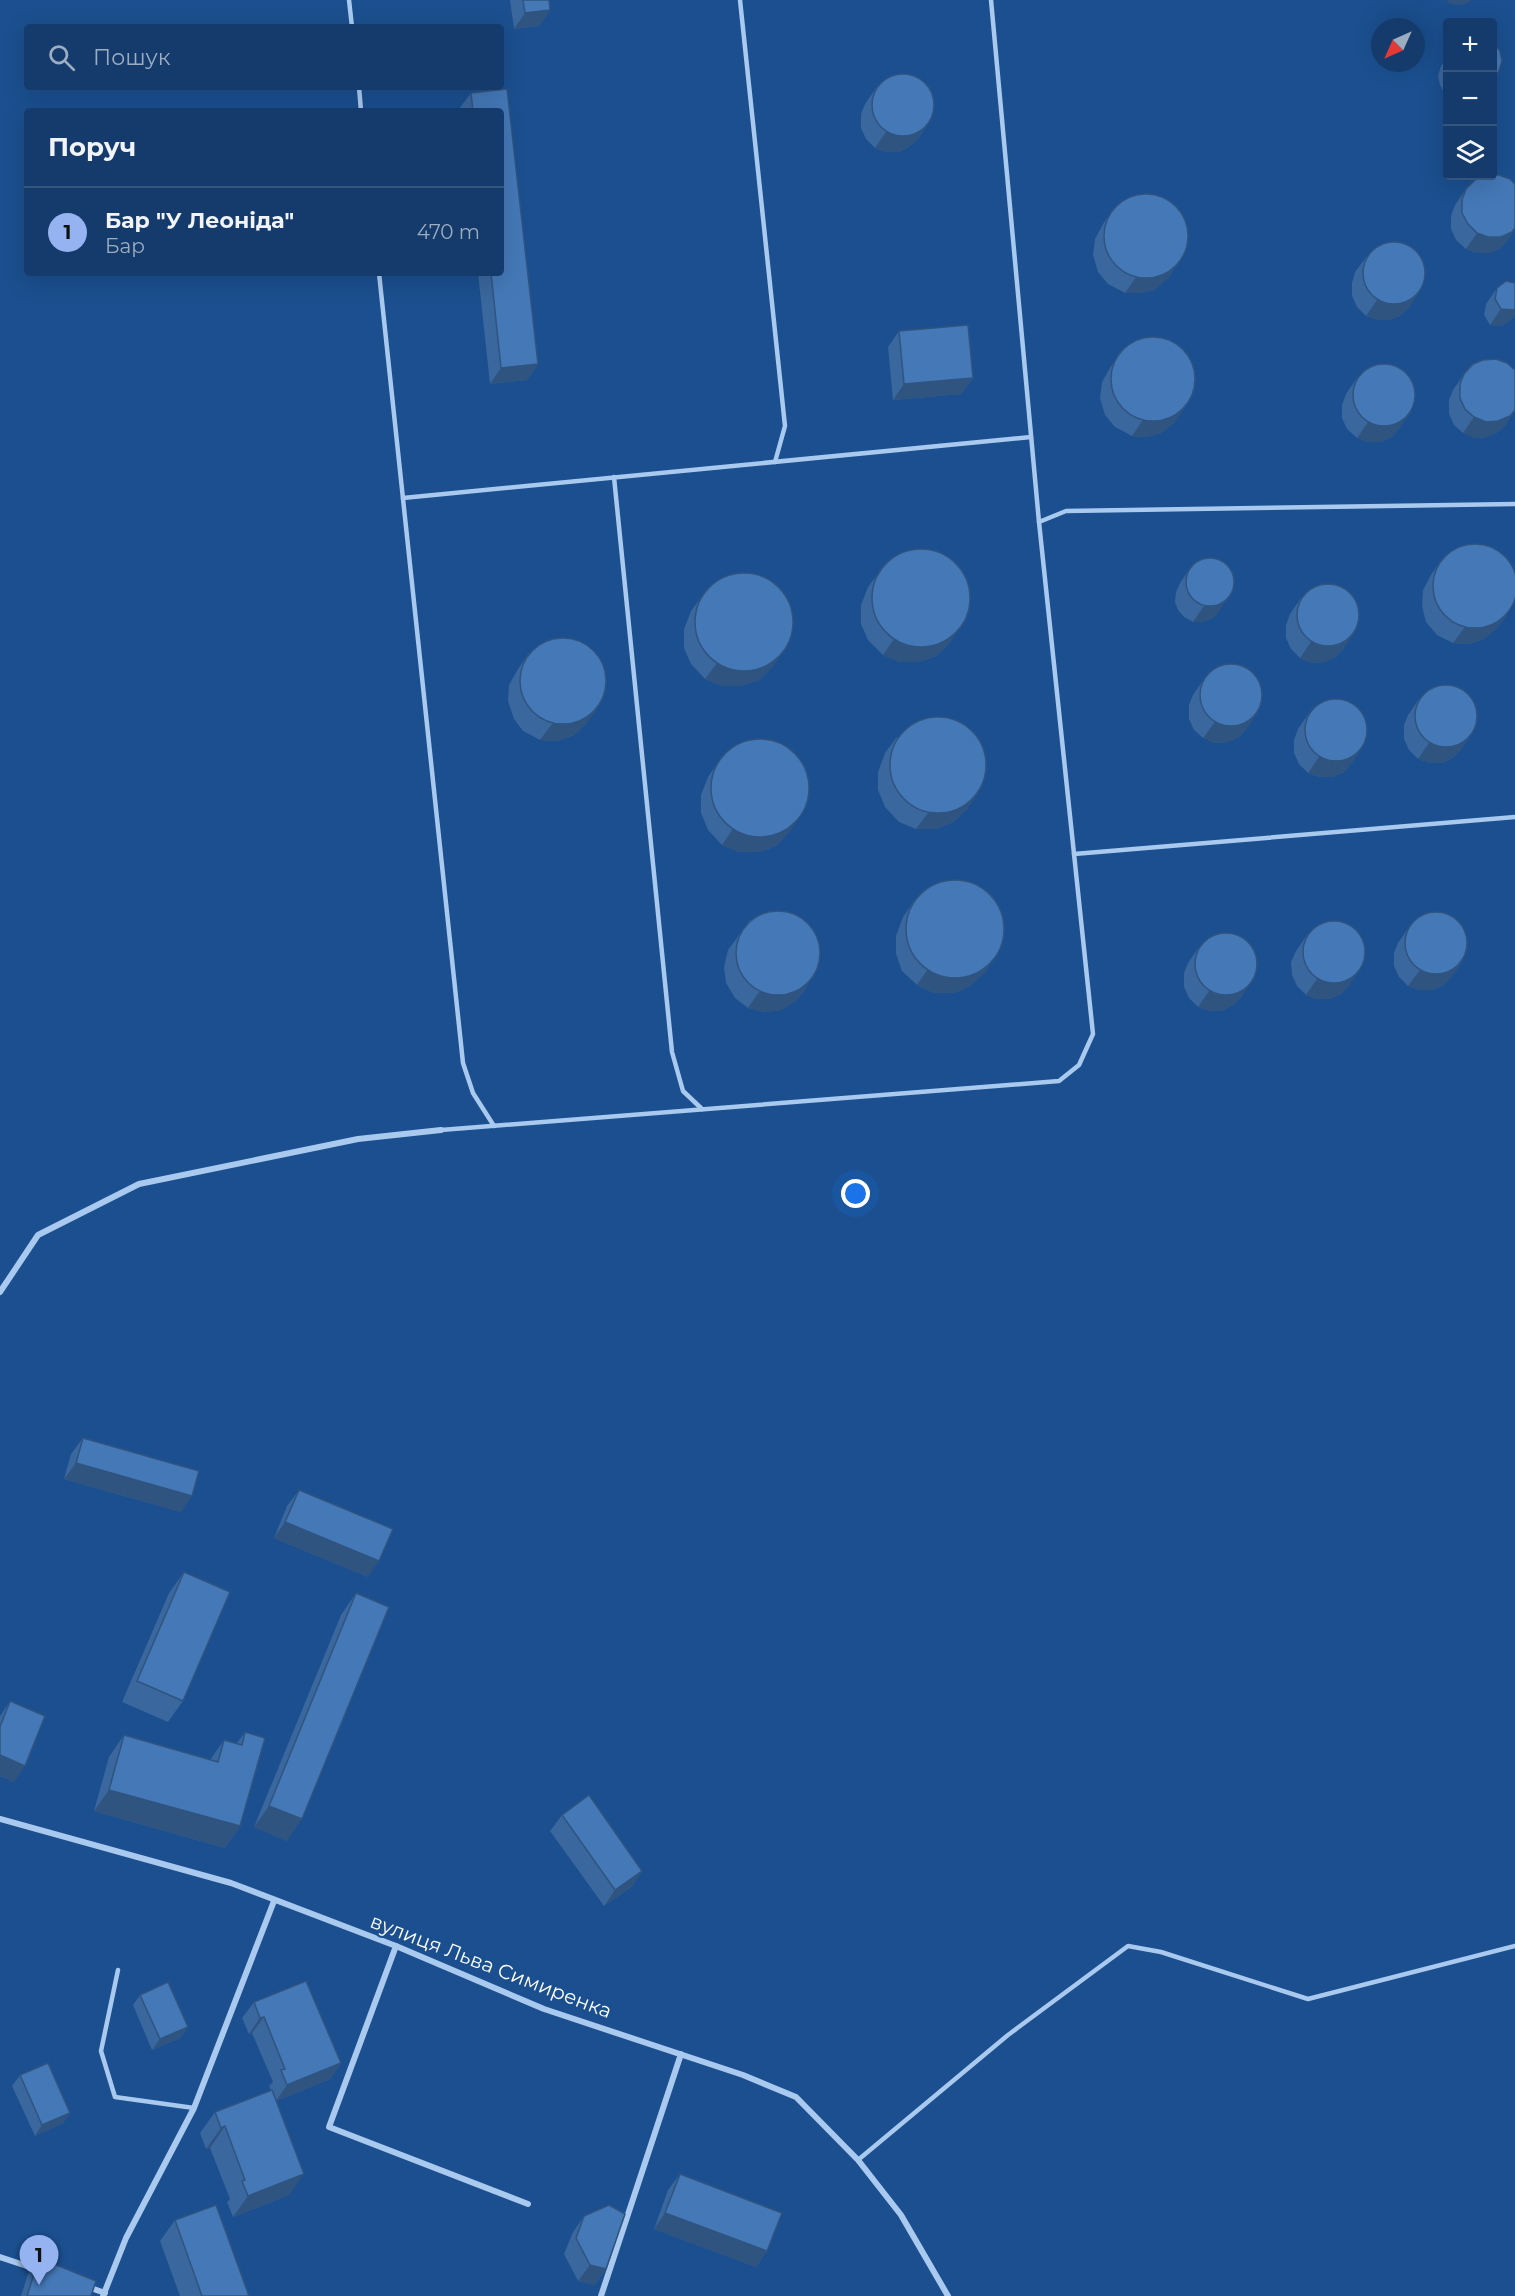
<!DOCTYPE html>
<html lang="uk">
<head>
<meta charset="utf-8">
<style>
	body { margin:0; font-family:Montserrat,sans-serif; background:#214673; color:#f1f3f6 }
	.controls { position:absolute; right:18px; top:18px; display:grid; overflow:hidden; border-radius:6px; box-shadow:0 6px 24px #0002 }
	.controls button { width:54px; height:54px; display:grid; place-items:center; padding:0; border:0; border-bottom:2px solid #33557e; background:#143b6b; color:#f1f3f6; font:30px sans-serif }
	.compass { position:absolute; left:1371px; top:18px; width:54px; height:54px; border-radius:50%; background:#143b6b; box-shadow:0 6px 24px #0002; rotate:225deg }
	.you { position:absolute; left:856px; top:1194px; width:21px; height:21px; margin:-15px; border:4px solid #fff; border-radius:50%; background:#1a73e8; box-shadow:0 0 0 9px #1a73e833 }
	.badge { display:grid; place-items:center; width:39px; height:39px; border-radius:50%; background:#95b2f1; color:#111; font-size:20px; font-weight:700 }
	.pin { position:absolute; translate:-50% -50px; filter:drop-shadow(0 2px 3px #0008) }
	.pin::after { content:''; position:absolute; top:32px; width:21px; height:18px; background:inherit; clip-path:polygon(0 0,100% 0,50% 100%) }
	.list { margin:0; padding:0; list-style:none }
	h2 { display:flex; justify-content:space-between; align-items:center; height:78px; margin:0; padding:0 24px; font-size:26px }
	h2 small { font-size:20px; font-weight:400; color:#9dadc1 }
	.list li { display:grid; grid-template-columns:39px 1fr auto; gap:18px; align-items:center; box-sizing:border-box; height:90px; padding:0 24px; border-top:2px solid #33557e }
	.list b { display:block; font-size:22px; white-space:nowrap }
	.list p { margin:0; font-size:20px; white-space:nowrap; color:#9dadc1 }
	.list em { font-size:20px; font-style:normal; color:#9dadc1 }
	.icon { flex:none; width:33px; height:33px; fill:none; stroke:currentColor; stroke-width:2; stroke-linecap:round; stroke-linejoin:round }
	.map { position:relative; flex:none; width:1515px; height:2296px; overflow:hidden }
	.search { position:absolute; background:#143b6b; box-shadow:0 6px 24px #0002; left:24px; top:24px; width:480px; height:66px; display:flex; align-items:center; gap:15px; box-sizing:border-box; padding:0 21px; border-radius:6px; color:#9dadc1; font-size:22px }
	.panel { position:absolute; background:#143b6b; box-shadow:0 6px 24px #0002; left:24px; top:108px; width:480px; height:168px; border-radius:6px }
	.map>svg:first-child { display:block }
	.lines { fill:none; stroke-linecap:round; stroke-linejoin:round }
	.service { stroke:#a9c9ee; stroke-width:4.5 }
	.minor { stroke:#a9c9ee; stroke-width:6 }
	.wall { fill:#3a679d }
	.shaded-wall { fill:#305480 }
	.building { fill:#4478b7; stroke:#305480; stroke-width:1.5 }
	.labels { text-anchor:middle; stroke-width:4.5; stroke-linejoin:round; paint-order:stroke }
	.street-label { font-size:20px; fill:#fff; stroke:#1b4f8f }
</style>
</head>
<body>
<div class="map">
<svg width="1515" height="2296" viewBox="0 0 1515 2296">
	<rect width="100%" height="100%" fill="#1b4f8f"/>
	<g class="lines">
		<g class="service">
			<path d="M 349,0 L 352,27"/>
			<path d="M 740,0 L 785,426 L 775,462"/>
			<path d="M 359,87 L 361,111"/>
			<path d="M 379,273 L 463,1063 L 473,1093 L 494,1126"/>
			<path d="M 614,477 L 672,1052 L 683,1091 L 702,1109"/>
			<path d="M 403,498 L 1031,437"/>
			<path d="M 1039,522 L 1066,511 L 1515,504"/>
			<path d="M 1074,854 L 1515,817"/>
			<path d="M 441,1130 L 1059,1081 L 1079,1065 L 1093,1034 L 1039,522 L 991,0"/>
			<path d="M 118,1970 L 101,2051 L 115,2097 L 194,2108"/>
			<path d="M 858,2160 L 1008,2035 L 1128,1946 L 1161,1952 L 1308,1999 L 1515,1946"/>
		</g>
		<g class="minor">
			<path d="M 0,1292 L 38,1235 L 139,1184 L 358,1139 L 441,1130"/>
			<path d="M 0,1819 L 231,1883 L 396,1946 L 544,2009 L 743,2075 L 796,2097 L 858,2160 L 901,2215 L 948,2296"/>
			<path d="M 396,1946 L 329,2127 L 528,2204"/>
			<path d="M 0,2257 L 39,2270"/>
			<path d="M 85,2286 L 105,2293"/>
			<path d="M 103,2296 L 126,2238 L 194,2108 L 274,1901"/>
			<path d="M 601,2296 L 681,2054"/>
		</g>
	</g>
	<g class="wall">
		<path d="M 510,0 L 549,0 L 550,10 L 539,26 L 514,29 Z"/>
		<path d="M 1448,56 L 1448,96 L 1445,94 L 1440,85 L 1438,76 L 1441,66 Z"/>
		<path d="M 876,88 L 930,121 L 919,137 L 910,146 L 899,152 L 887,152 L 875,148 L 866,139 L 861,128 L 861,114 L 865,104 Z"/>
		<path d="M 507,89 L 538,364 L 527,380 L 490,384 L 478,273 L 501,273 L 501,111 L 460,111 L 459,109 L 471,93 Z"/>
		<path d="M 1466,189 L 1509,238 L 1501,248 L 1490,253 L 1477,253 L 1466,249 L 1456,240 L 1451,229 L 1451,216 L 1455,205 Z"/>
		<path d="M 1114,208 L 1179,262 L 1168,278 L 1154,290 L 1139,293 L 1125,293 L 1108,284 L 1098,272 L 1093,255 L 1095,239 L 1103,224 Z"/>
		<path d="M 1367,256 L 1410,306 L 1401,315 L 1390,320 L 1378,320 L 1366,316 L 1357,307 L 1352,296 L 1352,283 L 1355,272 Z"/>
		<path d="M 1515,283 L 1515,314 L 1511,320 L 1501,326 L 1490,325 L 1484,315 L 1486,304 L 1497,288 Z"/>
		<path d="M 899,331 L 973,378 L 961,394 L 893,400 L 888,347 Z"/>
		<path d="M 1121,351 L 1175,422 L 1161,433 L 1146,437 L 1132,436 L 1115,427 L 1105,415 L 1100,398 L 1102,382 L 1110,368 Z"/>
		<path d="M 1464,374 L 1507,423 L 1498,432 L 1487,437 L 1475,438 L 1463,433 L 1454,425 L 1449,414 L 1449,400 L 1453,390 Z"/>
		<path d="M 1357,378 L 1400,427 L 1392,437 L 1381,442 L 1368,442 L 1357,438 L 1347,429 L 1342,418 L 1342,405 L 1346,394 Z"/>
		<path d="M 1442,559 L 1508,613 L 1496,629 L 1482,640 L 1468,644 L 1453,643 L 1437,635 L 1426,622 L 1422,606 L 1423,590 L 1431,575 Z"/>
		<path d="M 1191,567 L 1217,614 L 1211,619 L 1202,622 L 1193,622 L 1184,617 L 1178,610 L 1175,602 L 1176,592 L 1180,583 Z"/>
		<path d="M 880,571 L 951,641 L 936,656 L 919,662 L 900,662 L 883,655 L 868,640 L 861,624 L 861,605 L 868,587 Z"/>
		<path d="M 703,595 L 774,665 L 759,680 L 742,686 L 723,686 L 705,679 L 691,664 L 684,648 L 684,629 L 691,611 Z"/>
		<path d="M 1301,598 L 1344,648 L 1336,657 L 1324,662 L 1312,663 L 1300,658 L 1291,649 L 1286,638 L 1286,625 L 1290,614 Z"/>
		<path d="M 529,653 L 586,724 L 574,735 L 557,741 L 540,740 L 523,731 L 514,719 L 508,701 L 509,685 L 518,669 Z"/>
		<path d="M 1204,679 L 1247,728 L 1239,737 L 1227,742 L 1215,743 L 1203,738 L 1194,730 L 1189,719 L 1189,705 L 1193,695 Z"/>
		<path d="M 1419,699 L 1473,732 L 1462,748 L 1454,757 L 1442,763 L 1430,763 L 1418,759 L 1409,750 L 1404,739 L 1404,725 L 1408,715 Z"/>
		<path d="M 1309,713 L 1363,746 L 1352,762 L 1344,772 L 1333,777 L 1320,777 L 1308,773 L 1299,764 L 1294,753 L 1294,740 L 1298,729 Z"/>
		<path d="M 897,737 L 968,808 L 953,822 L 936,829 L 916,829 L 899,822 L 885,807 L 878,790 L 878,772 L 885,753 Z"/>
		<path d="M 719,761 L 790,831 L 776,846 L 759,852 L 739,852 L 722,845 L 708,830 L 701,813 L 701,795 L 708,777 Z"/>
		<path d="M 914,901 L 996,956 L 985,972 L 970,986 L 954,993 L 934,993 L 917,985 L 902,971 L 896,954 L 896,936 L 903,917 Z"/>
		<path d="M 750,920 L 806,988 L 796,1001 L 781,1010 L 765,1012 L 748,1008 L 735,998 L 726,983 L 724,967 L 728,950 Z"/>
		<path d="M 1409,927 L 1463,960 L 1452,976 L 1444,985 L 1432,990 L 1420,990 L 1408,986 L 1399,977 L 1394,966 L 1394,953 L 1398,943 Z"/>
		<path d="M 1307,935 L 1350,984 L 1341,994 L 1330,999 L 1317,999 L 1306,995 L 1297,986 L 1292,975 L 1291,962 L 1296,951 Z"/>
		<path d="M 1199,947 L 1242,996 L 1233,1005 L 1222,1011 L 1210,1011 L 1198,1007 L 1189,998 L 1184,987 L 1184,973 L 1188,963 Z"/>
		<path d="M 83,1438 L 181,1512 L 64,1479 L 71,1454 Z"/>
		<path d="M 299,1490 L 368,1577 L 274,1538 L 287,1506 Z"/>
		<path d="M 184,1572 L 183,1701 L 168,1722 L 122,1702 L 169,1593 Z"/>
		<path d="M 356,1593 L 287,1841 L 254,1827 L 341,1615 Z"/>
		<path d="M 10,1701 L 14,1782 L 0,1776 L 0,1716 Z"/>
		<path d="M 245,1732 L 240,1826 L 225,1848 L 94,1811 L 109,1757 L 124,1735 L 210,1760 L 224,1740 L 237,1743 Z"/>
		<path d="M 562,1815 L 642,1871 L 631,1887 L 604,1906 L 550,1831 Z"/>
		<path d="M 140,1995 L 188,2027 L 180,2038 L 152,2050 L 133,2005 Z"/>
		<path d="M 254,2002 L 341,2063 L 330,2079 L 276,2101 L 289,2195 L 233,2217 L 227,2202 L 230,2199 L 210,2148 L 206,2149 L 200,2133 L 215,2112 L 271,2090 L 269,2086 L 273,2082 L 252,2033 L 249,2034 L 242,2018 Z"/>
		<path d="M 20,2075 L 70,2113 L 63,2123 L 35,2136 L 12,2086 Z"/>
		<path d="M 680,2174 L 767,2251 L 756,2267 L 654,2229 L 668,2190 Z"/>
		<path d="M 584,2216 L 606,2269 L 595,2285 L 578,2281 L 564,2254 L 573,2232 Z"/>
		<path d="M 175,2220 L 249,2296 L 180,2296 L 160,2241 Z"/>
		<path d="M 39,2258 L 91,2296 L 21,2296 L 28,2274 Z"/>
	</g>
	<g class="shaded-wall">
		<path d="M 1448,0 L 1472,0 L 1466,4 L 1456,5 L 1447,3 Z"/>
		<path d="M 550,10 L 539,26 L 514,29 L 525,13 Z"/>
		<path d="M 930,121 L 919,137 L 910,146 L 899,152 L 887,152 L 875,148 L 886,132 Z"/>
		<path d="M 1515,228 L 1515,230 L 1509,238 L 1501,248 L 1490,253 L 1477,253 L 1466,249 L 1477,233 Z"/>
		<path d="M 1179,262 L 1168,278 L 1154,290 L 1139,293 L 1125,293 L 1136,277 Z"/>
		<path d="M 1421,290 L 1410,306 L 1401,315 L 1390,320 L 1378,320 L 1366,316 L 1377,300 Z"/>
		<path d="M 1501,309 L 1515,309 L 1515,314 L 1511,320 L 1501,326 L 1490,325 Z"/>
		<path d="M 538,364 L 527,380 L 490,384 L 501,368 Z"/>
		<path d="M 973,378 L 961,394 L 893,400 L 904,384 Z"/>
		<path d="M 1186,406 L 1175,422 L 1161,433 L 1146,437 L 1132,436 L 1143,420 Z"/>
		<path d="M 1515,410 L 1507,423 L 1498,432 L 1487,437 L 1475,438 L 1463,433 L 1474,417 Z"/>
		<path d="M 1412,411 L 1400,427 L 1392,437 L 1381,442 L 1368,442 L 1357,438 L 1368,422 Z"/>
		<path d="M 1228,598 L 1217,614 L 1211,619 L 1202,622 L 1193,622 L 1204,606 Z"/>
		<path d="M 1508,613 L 1496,629 L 1482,640 L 1468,644 L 1453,643 L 1465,627 Z"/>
		<path d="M 962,625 L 951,641 L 936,656 L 919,662 L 900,662 L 883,655 L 894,639 Z"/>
		<path d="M 1355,632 L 1344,648 L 1336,657 L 1324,662 L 1312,663 L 1300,658 L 1311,642 Z"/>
		<path d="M 785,649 L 774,665 L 759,680 L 742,686 L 723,686 L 705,679 L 717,663 Z"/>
		<path d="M 598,708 L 586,724 L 574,735 L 557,741 L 540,740 L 552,724 Z"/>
		<path d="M 1258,712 L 1247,728 L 1239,737 L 1227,742 L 1215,743 L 1203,738 L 1215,722 Z"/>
		<path d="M 1473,732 L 1462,748 L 1454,757 L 1442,763 L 1430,763 L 1418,759 L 1429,743 Z"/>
		<path d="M 1363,746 L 1352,762 L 1344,772 L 1333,777 L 1320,777 L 1308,773 L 1319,757 Z"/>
		<path d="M 979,792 L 968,808 L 953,822 L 936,829 L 916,829 L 928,813 Z"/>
		<path d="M 802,815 L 790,831 L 776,846 L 759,852 L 739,852 L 722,845 L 733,829 Z"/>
		<path d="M 996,956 L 985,972 L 970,986 L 954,993 L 934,993 L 917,985 L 928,969 Z"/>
		<path d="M 1463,960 L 1452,976 L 1444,985 L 1432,990 L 1420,990 L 1408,986 L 1420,970 Z"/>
		<path d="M 1361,968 L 1350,984 L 1341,994 L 1330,999 L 1317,999 L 1306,995 L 1317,979 Z"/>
		<path d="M 817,972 L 796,1001 L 781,1010 L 765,1012 L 748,1008 L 759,992 Z"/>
		<path d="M 1253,980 L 1242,996 L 1233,1005 L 1222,1011 L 1210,1011 L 1198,1007 L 1209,991 Z"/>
		<path d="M 76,1463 L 192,1496 L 181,1512 L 64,1479 Z"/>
		<path d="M 285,1522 L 379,1561 L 368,1577 L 274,1538 Z"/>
		<path d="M 0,1755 L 25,1766 L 14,1782 L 0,1776 Z"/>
		<path d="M 109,1790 L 240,1826 L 225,1848 L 94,1811 Z"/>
		<path d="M 269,1806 L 302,1819 L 287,1841 L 254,1827 Z"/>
		<path d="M 642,1871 L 631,1887 L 604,1906 L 615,1890 Z"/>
		<path d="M 264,2017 L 252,2033 L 249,2034 L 260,2018 Z"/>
		<path d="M 188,2027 L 180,2038 L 152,2050 L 160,2039 Z"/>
		<path d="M 341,2063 L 330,2079 L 276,2101 L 287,2085 Z"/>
		<path d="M 70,2113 L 63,2123 L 35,2136 L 42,2125 Z"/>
		<path d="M 225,2126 L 210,2148 L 206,2149 L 221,2128 Z"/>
		<path d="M 304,2174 L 289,2195 L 233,2217 L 248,2196 Z"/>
		<path d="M 665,2213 L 767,2251 L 756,2267 L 654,2229 Z"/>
		<path d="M 590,2265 L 606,2269 L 595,2285 L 578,2281 Z"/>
	</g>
	<g class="building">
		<path d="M 523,0 L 549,0 L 550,10 L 525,13 Z"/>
		<path d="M 1492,42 L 1494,43 L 1500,51 L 1502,61 L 1499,71 L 1492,80 Z"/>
		<circle cx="903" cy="105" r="31"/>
		<path d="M 507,89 L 538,364 L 501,368 L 491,273 L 501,273 L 501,111 L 473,111 L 471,93 Z"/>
		<path d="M 1492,175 L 1499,175 L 1510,179 L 1515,184 L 1515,228 L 1512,232 L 1501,237 L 1488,237 L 1477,233 L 1468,224 L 1462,213 L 1462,200 L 1466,189 L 1475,180 L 1485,176 Z"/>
		<circle cx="1146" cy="236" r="42"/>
		<circle cx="1394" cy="273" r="31"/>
		<path d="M 1506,281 L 1515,283 L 1515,309 L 1513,310 L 1501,309 L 1495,299 L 1497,288 Z"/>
		<path d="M 968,325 L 973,378 L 904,384 L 899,331 Z"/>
		<circle cx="1153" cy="379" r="42"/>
		<path d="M 1496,359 L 1507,363 L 1515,370 L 1515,410 L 1510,416 L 1498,421 L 1486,422 L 1474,417 L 1465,409 L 1460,398 L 1460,384 L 1464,374 L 1473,364 L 1483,360 Z"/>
		<circle cx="1384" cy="395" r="31"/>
		<circle cx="1475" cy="586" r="42"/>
		<circle cx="921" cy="598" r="49"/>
		<circle cx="1210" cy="582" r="24"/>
		<circle cx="744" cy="622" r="49"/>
		<circle cx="1328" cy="615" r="31"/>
		<circle cx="563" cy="681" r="43"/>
		<circle cx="1231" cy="695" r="31"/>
		<circle cx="1446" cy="716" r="31"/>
		<circle cx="1336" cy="730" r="31"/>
		<circle cx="938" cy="765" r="48"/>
		<circle cx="760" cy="788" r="49"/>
		<circle cx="955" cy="929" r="49"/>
		<circle cx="778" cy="953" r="42"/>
		<circle cx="1436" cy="943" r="31"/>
		<circle cx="1334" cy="952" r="31"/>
		<circle cx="1226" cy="964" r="31"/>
		<path d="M 83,1438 L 199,1471 L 192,1496 L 76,1463 Z"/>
		<path d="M 299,1490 L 393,1529 L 379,1561 L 285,1522 Z"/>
		<path d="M 184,1572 L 230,1592 L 183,1701 L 137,1681 Z"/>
		<path d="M 356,1593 L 389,1607 L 302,1819 L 269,1806 Z"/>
		<path d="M 10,1701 L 45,1716 L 25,1766 L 0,1755 L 0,1727 Z"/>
		<path d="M 245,1732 L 265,1738 L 240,1826 L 109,1790 L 124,1735 L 218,1762 L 224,1740 L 242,1745 Z"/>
		<path d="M 589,1795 L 642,1871 L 615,1890 L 562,1815 Z"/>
		<path d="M 306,1981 L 341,2063 L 287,2085 L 281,2070 L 285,2069 L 264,2017 L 260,2018 L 254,2002 Z"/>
		<path d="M 168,1982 L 188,2027 L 160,2039 L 140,1995 Z"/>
		<path d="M 48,2063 L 70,2113 L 42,2125 L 20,2075 Z"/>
		<path d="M 272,2090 L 304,2174 L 248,2196 L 242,2181 L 245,2180 L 225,2126 L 221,2128 L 215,2112 Z"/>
		<path d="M 680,2174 L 782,2213 L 767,2251 L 665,2213 Z"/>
		<path d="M 216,2205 L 249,2296 L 202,2296 L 175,2220 Z"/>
		<path d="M 609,2205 L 625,2214 L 606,2269 L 590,2265 L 576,2238 L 584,2216 Z"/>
		<path d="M 39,2258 L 96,2281 L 91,2296 L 27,2296 Z"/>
	</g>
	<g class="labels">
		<g class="street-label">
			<text transform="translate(491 1966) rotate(21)" y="7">вулиця Льва Симиренка</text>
		</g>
	</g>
</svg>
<div class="controls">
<button>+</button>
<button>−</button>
<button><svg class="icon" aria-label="layers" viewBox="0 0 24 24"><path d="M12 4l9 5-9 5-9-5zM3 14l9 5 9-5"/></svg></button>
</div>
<svg class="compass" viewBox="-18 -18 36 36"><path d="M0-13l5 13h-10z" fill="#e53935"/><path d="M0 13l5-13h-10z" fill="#9dadc1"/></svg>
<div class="you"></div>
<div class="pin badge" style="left:39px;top:2285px">1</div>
<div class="search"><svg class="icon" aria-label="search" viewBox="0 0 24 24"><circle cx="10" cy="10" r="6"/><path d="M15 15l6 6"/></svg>Пошук</div>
<section class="panel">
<h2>Поруч<small></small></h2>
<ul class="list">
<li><span class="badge">1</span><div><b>Бар &quot;У Леоніда&quot;</b><p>Бар</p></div><em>470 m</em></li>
</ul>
</section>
</div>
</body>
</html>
